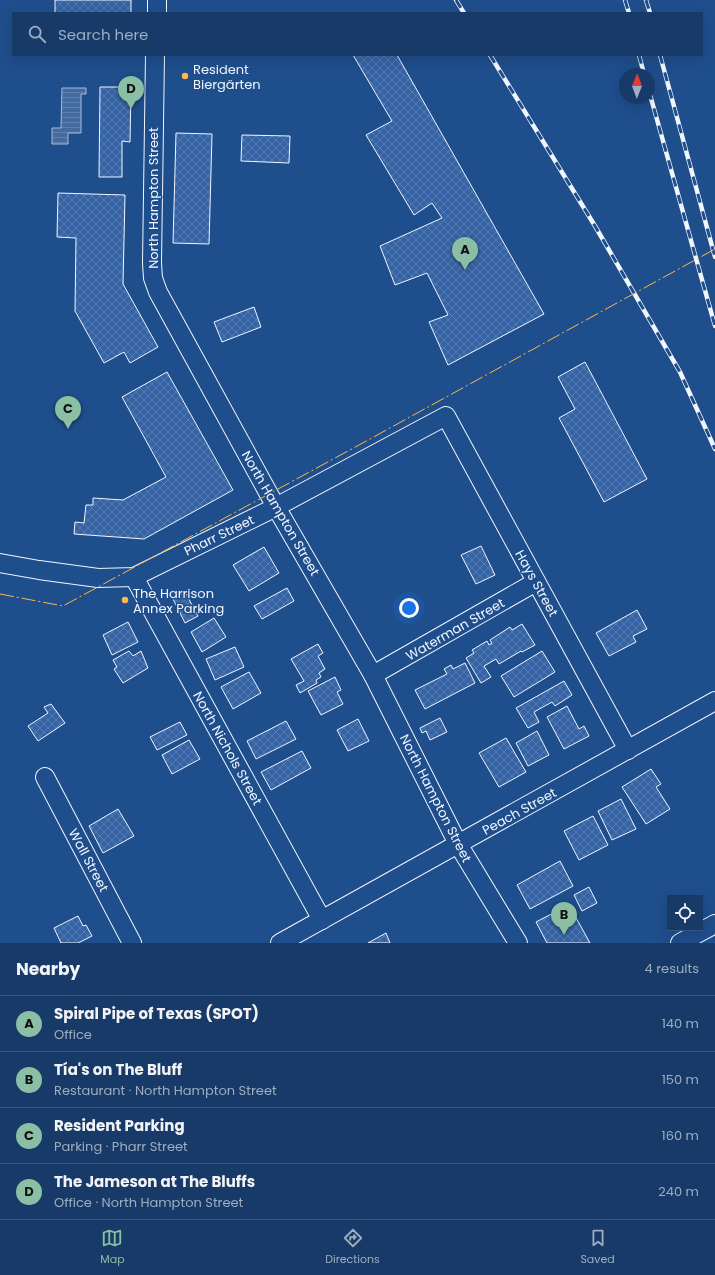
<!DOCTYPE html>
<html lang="en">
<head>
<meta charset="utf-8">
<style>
	body { margin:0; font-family:Poppins,sans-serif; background:#244571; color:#f1f3f6 }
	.controls { position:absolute; right:12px; bottom:12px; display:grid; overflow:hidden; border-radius:0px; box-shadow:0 4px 16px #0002 }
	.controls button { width:36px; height:36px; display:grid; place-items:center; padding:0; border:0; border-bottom:1px solid #36547d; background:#173a69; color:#f1f3f6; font:20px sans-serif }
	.compass { position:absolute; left:619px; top:68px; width:36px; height:36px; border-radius:50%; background:#173a69; box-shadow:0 4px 16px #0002; rotate:1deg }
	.you { position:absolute; left:409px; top:608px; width:14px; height:14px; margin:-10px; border:3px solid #fff; border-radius:50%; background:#1a73e8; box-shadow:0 0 0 6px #1a73e833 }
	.badge { display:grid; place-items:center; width:26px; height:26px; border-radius:50%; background:#8abfa5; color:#111; font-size:13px; font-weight:700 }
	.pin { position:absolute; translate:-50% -33px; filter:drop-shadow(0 1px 2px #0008) }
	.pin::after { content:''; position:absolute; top:21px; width:14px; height:12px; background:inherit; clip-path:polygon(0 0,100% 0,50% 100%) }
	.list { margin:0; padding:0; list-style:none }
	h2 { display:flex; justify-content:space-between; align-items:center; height:52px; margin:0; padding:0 16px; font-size:17px }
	h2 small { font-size:13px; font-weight:400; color:#9eadc0 }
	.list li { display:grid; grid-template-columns:26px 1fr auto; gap:12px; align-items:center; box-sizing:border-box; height:56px; padding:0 16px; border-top:1px solid #36547d }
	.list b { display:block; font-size:15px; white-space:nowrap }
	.list p { margin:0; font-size:13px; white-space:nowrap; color:#9eadc0 }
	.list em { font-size:13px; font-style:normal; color:#9eadc0 }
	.icon { flex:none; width:22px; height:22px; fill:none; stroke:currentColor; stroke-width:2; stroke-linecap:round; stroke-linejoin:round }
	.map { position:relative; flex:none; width:715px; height:943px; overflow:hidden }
	.search { position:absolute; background:#173a69; box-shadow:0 4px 16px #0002; left:12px; right:12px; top:12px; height:44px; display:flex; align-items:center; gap:10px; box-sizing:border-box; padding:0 14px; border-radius:0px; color:#9eadc0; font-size:15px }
	.sheet { height:276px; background:#173a69 }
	nav { display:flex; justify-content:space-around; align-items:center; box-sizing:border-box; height:56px; border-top:1px solid #36547d; background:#173a69; font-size:11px; color:#9eadc0 }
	nav a { display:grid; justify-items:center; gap:2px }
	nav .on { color:#8abfa5 }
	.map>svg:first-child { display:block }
	.water { fill:url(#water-rules); stroke:#a8bbd7 }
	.building { fill:url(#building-cross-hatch); stroke:#f2f6ff }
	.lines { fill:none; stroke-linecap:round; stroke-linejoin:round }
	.minor-casing { stroke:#f2f6ff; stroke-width:20 }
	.minor { stroke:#1f4e8c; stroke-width:18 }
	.rail-casing { stroke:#f2f6ff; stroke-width:4.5 }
	.rail { stroke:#1f4e8c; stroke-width:3; stroke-dasharray:9; stroke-linecap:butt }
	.power { stroke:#ffb74d; stroke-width:1; stroke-dasharray:14 3 2 3; stroke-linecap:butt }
	.poi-dot { fill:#ffb74d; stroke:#1f4e8c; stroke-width:1.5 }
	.labels { text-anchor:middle; stroke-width:3; stroke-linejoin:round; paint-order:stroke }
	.poi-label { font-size:13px; fill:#f2f6ff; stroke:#1f4e8c; text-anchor:start }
	.street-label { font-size:13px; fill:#f2f6ff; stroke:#1f4e8c }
</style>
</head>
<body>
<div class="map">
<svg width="715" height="943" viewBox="0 0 715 943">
	<defs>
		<pattern id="water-rules" width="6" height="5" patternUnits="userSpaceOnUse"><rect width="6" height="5" fill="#446ba0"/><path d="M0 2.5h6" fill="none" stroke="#5f81ae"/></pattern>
		<pattern id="building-cross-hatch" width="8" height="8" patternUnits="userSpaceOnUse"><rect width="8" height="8" fill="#3563a3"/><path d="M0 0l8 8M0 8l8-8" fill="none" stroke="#537ab1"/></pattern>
	</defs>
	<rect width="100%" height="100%" fill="#1f4e8c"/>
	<path class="water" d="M 62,88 L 86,88 L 86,94 L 81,94 L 81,133 L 68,133 L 68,144 L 52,144 L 52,128 L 61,128 Z"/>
	<g class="building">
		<rect x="55" y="0" width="76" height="13"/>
		<path d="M 353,55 L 397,55 L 544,314 L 448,365 L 429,322 L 448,315 L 427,273 L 395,285 L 380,246 L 442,218 L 432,203 L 414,215 L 366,135 L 392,121 Z"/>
		<path d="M 100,87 L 131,87 L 130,142 L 122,141 L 122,177 L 99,177 Z"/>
		<path d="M 176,133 L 212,134 L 209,244 L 173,243 Z"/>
		<path d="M 242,135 L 290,136 L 289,163 L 241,161 Z"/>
		<path d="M 58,193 L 125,195 L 123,284 L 158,347 L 130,363 L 124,352 L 104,363 L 75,311 L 76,238 L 57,237 Z"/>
		<path d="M 254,307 L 261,327 L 222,342 L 214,322 Z"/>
		<path d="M 585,362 L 647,479 L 604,502 L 559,418 L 575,409 L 558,377 Z"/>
		<path d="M 167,372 L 233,490 L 144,539 L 74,534 L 75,522 L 84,523 L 86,505 L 93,505 L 93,498 L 123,500 L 166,477 L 122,397 Z"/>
		<path d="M 481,546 L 495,575 L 476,584 L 461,555 Z"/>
		<path d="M 264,547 L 279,573 L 249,591 L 233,565 Z"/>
		<path d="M 287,588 L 294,601 L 262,619 L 254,606 Z"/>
		<path d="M 185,592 L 198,616 L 185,623 L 173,599 Z"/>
		<path d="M 637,610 L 647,629 L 633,636 L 636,642 L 609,656 L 596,633 Z"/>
		<path d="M 214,618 L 226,637 L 202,652 L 191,632 Z"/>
		<path d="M 128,622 L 138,642 L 112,655 L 103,635 Z"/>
		<path d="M 522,624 L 535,645 L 522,652 L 521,651 L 499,664 L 496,659 L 484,666 L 491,677 L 481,683 L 466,658 L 474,653 L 472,650 L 487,641 L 489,645 L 492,643 L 490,640 L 510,627 L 512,630 Z"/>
		<path d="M 318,644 L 323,653 L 318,656 L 325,669 L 319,673 L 321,677 L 316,680 L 317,683 L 300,693 L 296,685 L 304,681 L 291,659 Z"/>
		<path d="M 235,647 L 244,667 L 215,680 L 206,659 Z"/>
		<path d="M 129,651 L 133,656 L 141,651 L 148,668 L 123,683 L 114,669 L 117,667 L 113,660 Z"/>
		<path d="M 542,651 L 555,672 L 514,697 L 501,676 Z"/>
		<path d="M 465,663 L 475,683 L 425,709 L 415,690 L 447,674 L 444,669 L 451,665 L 453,669 Z"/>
		<path d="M 249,672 L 261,693 L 233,709 L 221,687 Z"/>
		<path d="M 335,677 L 341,690 L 337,692 L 343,704 L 321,715 L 308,691 Z"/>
		<path d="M 564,681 L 572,695 L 555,706 L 552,702 L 534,712 L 539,722 L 528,728 L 516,708 Z"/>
		<path d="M 51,704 L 65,723 L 38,741 L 28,726 L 48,713 L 44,707 Z"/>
		<path d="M 567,706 L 579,729 L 584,726 L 589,736 L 564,749 L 547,717 Z"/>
		<path d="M 440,718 L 447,732 L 430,740 L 426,731 L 422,733 L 420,728 Z"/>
		<path d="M 358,719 L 369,741 L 348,751 L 337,730 Z"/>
		<path d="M 286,721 L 296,739 L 256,759 L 247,741 Z"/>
		<path d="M 180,722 L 187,735 L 157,750 L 150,737 Z"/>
		<path d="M 537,731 L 549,755 L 528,766 L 516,743 Z"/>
		<path d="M 506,738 L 526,772 L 499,787 L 479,753 Z"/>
		<path d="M 189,740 L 200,759 L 172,774 L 162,755 Z"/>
		<path d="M 302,751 L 311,768 L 271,790 L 261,772 Z"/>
		<path d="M 651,769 L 661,784 L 656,787 L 670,809 L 646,824 L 622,787 Z"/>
		<path d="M 621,799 L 636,829 L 612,840 L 598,811 Z"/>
		<path d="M 118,809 L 134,836 L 103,853 L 89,826 Z"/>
		<path d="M 593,816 L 608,845 L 579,860 L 564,831 Z"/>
		<path d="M 560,861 L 573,886 L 530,909 L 517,885 Z"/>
		<path d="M 589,887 L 597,903 L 582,911 L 574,895 Z"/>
		<path d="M 569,905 L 590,943 L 547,943 L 536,922 Z"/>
		<path d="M 78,916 L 83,926 L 86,925 L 92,936 L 78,943 L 61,943 L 54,928 Z"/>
		<path d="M 386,933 L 390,943 L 368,943 Z"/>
	</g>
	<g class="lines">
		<g class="minor-casing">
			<g id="minor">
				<path d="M 157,13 L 157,0"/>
				<path d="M 155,55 L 152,263 L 153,278 L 158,292 L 276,507 L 373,675 L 458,844 L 518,943"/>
				<path d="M 0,563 L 39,570 L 98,578 L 134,577 L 276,507 L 446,416 L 628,750"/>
				<path d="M 134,577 L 322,920"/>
				<path d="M 373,675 L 536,582"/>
				<path d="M 45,777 L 132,943"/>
				<path d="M 280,943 L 715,701"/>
				<path d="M 680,943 L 715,924"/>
			</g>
		</g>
		<use href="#minor" class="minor"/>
		<g class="rail-casing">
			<g id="rail">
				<path d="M 456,0 L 464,13"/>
				<path d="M 625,0 L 629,13"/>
				<path d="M 646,0 L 650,13"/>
				<path d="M 490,55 L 595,226 L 680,372 L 715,449"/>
				<path d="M 639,55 L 644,74"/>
				<path d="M 660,55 L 715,257"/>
				<path d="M 649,91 L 715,326"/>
			</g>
		</g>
		<use href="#rail" class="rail"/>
		<path class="power" d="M 0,594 L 63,606 L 370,439 L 715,249"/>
	</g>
	<g class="poi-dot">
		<circle cx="185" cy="76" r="4"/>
		<circle cx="125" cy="600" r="4"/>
	</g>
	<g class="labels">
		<g class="poi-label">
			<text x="193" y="74">Resident<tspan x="193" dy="15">Biergärten</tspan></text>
			<text x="133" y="598">The Harrison<tspan x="133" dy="15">Annex Parking</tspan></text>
		</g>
		<g class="street-label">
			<text transform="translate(153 198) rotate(-90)" y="5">North Hampton Street</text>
			<text transform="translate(281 513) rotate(60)" y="5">North Hampton Street</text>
			<text transform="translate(219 535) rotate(-26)" y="5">Pharr Street</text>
			<text transform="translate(537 583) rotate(61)" y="5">Hays Street</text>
			<text transform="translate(455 629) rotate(-30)" y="5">Waterman Street</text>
			<text transform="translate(228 748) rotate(61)" y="5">North Nichols Street</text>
			<text transform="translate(436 798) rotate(63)" y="5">North Hampton Street</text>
			<text transform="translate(519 811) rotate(-29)" y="5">Peach Street</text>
			<text transform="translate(89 860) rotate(62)" y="5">Wall Street</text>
		</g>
	</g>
</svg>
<div class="controls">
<button><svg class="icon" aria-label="locate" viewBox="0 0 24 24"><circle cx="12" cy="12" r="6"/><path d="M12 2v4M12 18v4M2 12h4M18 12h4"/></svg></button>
</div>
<svg class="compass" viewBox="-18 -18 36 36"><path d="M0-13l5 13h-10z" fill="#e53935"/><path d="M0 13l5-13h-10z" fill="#9eadc0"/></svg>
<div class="you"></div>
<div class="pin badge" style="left:465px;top:270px">A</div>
<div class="pin badge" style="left:564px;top:935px">B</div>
<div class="pin badge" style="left:68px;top:429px">C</div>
<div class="pin badge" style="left:131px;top:109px">D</div>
<div class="search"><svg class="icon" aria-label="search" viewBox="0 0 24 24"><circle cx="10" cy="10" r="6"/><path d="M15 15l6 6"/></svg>Search here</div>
</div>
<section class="sheet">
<h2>Nearby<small>4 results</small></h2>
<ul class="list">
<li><span class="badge">A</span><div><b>Spiral Pipe of Texas (SPOT)</b><p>Office</p></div><em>140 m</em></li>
<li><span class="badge">B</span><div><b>Tía's on The Bluff</b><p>Restaurant · North Hampton Street</p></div><em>150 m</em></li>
<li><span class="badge">C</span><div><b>Resident Parking</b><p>Parking · Pharr Street</p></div><em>160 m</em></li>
<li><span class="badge">D</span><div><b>The Jameson at The Bluffs</b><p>Office · North Hampton Street</p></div><em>240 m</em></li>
</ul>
</section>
<nav>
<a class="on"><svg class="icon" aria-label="map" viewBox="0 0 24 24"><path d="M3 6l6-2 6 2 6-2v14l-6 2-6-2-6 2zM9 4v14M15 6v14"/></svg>Map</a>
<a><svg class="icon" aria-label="directions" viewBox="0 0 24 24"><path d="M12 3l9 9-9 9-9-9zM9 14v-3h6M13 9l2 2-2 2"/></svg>Directions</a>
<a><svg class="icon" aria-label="saved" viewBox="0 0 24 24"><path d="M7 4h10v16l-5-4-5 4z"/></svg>Saved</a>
</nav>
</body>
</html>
